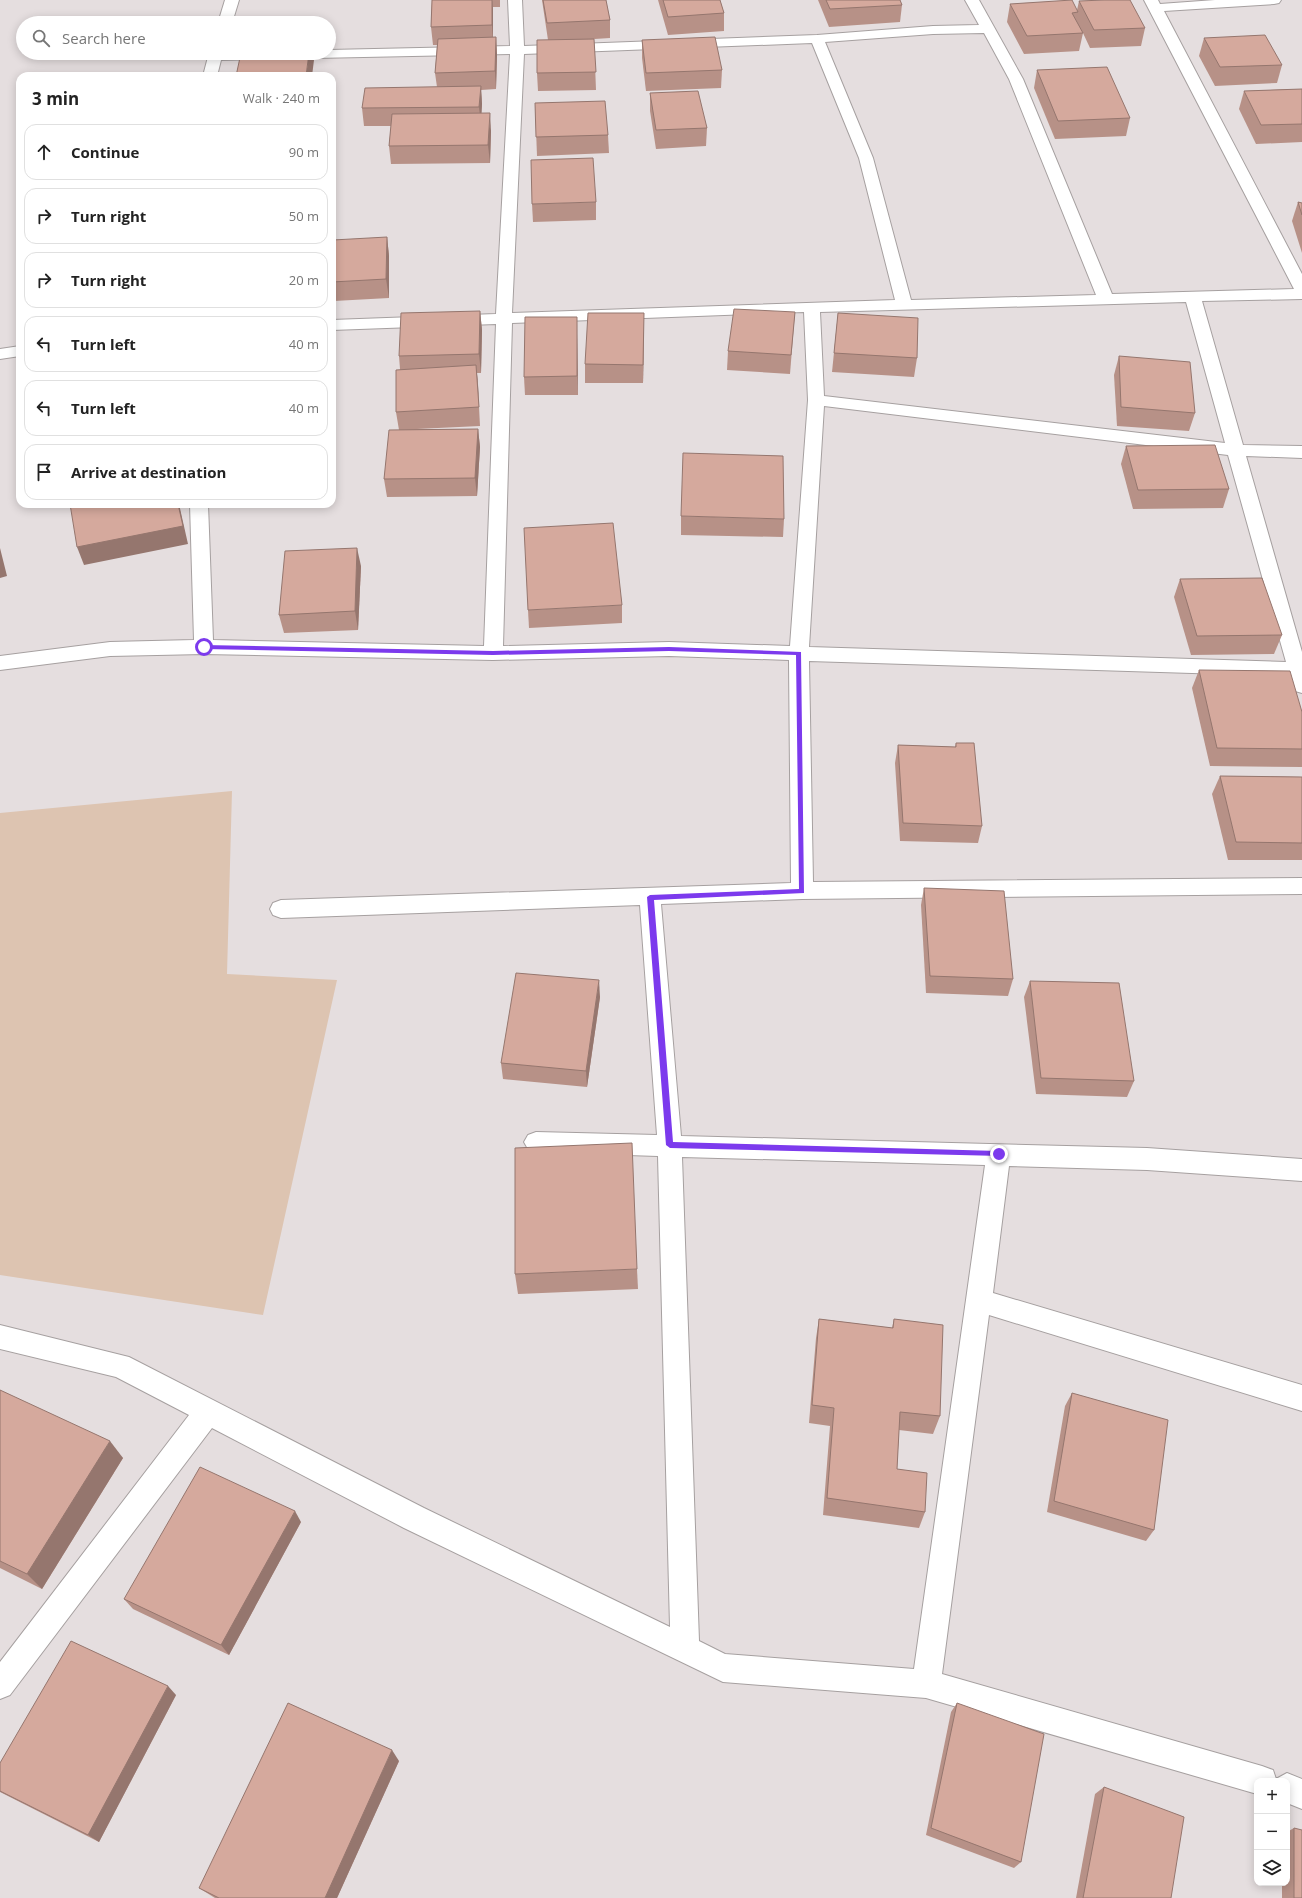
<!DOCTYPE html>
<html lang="en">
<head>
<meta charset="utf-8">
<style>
	body { margin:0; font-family:"Open Sans",sans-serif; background:#f6f6f6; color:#222 }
	.controls { position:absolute; right:12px; bottom:12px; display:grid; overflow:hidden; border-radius:8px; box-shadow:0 2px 10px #0003 }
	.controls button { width:36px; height:36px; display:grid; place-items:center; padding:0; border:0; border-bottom:1px solid #e0e0e0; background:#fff; color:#222; font:20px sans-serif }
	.stop { position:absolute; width:12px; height:12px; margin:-9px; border:3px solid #7c3aed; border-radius:50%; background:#fff }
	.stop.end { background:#7c3aed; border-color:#fff; box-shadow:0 1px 4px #0008 }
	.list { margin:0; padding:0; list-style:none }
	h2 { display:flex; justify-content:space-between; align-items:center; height:52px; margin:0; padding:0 16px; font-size:17px }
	h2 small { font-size:13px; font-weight:400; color:#767676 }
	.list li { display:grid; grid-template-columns:26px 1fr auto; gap:12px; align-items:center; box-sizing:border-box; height:56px; margin:0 8px 8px; padding:0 8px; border:1px solid #e0e0e0; border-radius:12px }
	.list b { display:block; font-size:15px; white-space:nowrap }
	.list em { font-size:13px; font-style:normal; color:#767676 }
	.icon { flex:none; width:22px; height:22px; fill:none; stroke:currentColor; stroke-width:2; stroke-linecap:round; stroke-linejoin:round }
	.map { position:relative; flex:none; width:1302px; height:1898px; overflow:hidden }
	.search { position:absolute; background:#fff; box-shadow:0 2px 10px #0003; left:16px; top:16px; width:320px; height:44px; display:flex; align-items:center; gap:10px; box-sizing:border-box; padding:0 14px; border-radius:22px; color:#767676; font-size:15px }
	.panel { position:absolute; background:#fff; box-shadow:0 2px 10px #0003; left:16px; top:72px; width:320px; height:436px; border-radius:12px }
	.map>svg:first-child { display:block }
	.green { fill:#ddc4b1 }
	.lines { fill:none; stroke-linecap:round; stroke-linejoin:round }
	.minor-casing { stroke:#a6a0a0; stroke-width:2 }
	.minor { fill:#fff; fill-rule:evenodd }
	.wall { fill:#b79187 }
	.shaded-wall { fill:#95766e }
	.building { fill:#d5a99d; stroke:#95766e }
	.route { fill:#7c3aed }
</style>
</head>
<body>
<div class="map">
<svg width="1302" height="1898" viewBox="0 0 1302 1898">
	<rect width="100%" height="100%" fill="#e5dedf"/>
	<path class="green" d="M 232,791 L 227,974 L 337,980 L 263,1315 L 0,1275 L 0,813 Z"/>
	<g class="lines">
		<g class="minor-casing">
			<g id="minor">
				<path d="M 225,0 L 239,0 L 232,23 L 218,23 Z"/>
				<path d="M 508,0 L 522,0 L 524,46 L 817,35 L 933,26 L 979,25 L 965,0 L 979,0 L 1023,79 L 1112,294 L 1294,289 L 1144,0 L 1158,0 L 1160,4 L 1215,0 L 1281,0 L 1279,3 L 1274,4 L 1164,11 L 1302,274 L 1302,299 L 1202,301 L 1243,445 L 1302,446 L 1302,458 L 1246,456 L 1302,652 L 1302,693 L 1295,691 L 1289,676 L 809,661 L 813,882 L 1302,878 L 1302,894 L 802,899 L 661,904 L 681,1136 L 1147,1148 L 1302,1159 L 1302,1181 L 1147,1170 L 1009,1166 L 993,1293 L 1302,1385 L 1302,1411 L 989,1315 L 942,1674 L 1262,1766 L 1273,1770 L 1276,1779 L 1287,1773 L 1302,1779 L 1302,1809 L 1287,1803 L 1287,1781 L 1257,1781 L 1257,1794 L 926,1698 L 723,1682 L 404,1528 L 212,1428 L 10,1695 L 0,1699 L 0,1662 L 189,1415 L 116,1377 L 0,1349 L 0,1325 L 129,1357 L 424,1508 L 670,1627 L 658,1156 L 536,1152 L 528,1149 L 524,1142 L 528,1135 L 536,1132 L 657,1135 L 640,905 L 281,918 L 273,915 L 270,909 L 273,903 L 281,900 L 791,883 L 789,660 L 669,656 L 493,660 L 204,654 L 110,656 L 0,670 L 0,656 L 110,642 L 194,640 L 190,504 L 208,504 L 213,640 L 484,646 L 496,324 L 332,330 L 332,320 L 496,314 L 510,54 L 221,60 L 217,76 L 203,76 L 209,53 L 329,53 L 329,50 L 510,46 ZM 984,33 L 1009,79 L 1096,295 L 911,300 L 873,158 L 825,42 L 933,34 ZM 812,43 L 859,158 L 895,300 L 512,313 L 524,54 ZM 1186,302 L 1225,443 L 824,396 L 820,312 ZM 804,312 L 808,400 L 790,646 L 669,642 L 503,646 L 512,323 ZM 824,406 L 1228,455 L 1286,662 L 809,647 ZM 682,1157 L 985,1165 L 914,1669 L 725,1654 L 699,1641 Z"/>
				<path d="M 20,346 L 20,356 L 0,359 L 0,349 Z"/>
			</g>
		</g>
		<use href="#minor" class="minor"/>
	</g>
	<g class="wall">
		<path d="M 432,0 L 500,0 L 500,7 L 493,7 L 493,37 L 496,37 L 497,55 L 496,89 L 481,90 L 482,104 L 481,113 L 491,131 L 490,163 L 391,164 L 389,146 L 391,126 L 364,126 L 362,108 L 437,87 L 435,73 L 437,45 L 433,45 L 431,27 Z"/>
		<path d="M 542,0 L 606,0 L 610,20 L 610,38 L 579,40 L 594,39 L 596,90 L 538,91 L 537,73 L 548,40 Z"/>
		<path d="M 658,0 L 720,0 L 724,13 L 724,31 L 668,35 Z"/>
		<path d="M 818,0 L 900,0 L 902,5 L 900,22 L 829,27 Z"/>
		<path d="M 1079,1 L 1145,28 L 1141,46 L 1090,48 L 1083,33 L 1079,51 L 1024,54 L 1007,22 L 1010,4 L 1077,10 Z"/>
		<path d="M 1204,38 L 1282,65 L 1277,83 L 1215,86 L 1199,56 Z"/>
		<path d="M 642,40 L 722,70 L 721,88 L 646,91 L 642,58 Z"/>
		<path d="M 1037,70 L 1130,118 L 1126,136 L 1055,139 L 1034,88 Z"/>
		<path d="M 1302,89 L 1302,142 L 1256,144 L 1239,109 L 1244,91 Z"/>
		<path d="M 650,93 L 707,128 L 706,146 L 656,149 L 650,111 Z"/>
		<path d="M 535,103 L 608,135 L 609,153 L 537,156 Z"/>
		<path d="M 596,202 L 596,220 L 533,222 L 532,204 Z"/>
		<path d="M 1298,202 L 1302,203 L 1302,253 L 1292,221 Z"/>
		<path d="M 387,237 L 389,256 L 389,298 L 334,301 L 332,290 L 332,255 Z"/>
		<path d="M 480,311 L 482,330 L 481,373 L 477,373 L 480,426 L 417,429 L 478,429 L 480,447 L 477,496 L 387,497 L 384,479 L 399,430 L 396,412 L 400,369 L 399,356 Z"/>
		<path d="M 795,312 L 790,374 L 727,370 L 728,351 Z"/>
		<path d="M 838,313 L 917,358 L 914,377 L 832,372 Z"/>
		<path d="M 577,317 L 578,395 L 525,395 L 524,377 Z"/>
		<path d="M 644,332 L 643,383 L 585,383 L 585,364 Z"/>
		<path d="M 1119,356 L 1195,413 L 1189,431 L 1117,426 L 1114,375 Z"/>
		<path d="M 1126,446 L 1229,489 L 1223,508 L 1133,509 L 1121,464 Z"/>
		<path d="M 681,516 L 784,519 L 783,537 L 681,535 Z"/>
		<path d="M 361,566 L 358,630 L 284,633 L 279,615 Z"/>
		<path d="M 1180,579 L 1282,635 L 1274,654 L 1191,655 L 1174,597 Z"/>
		<path d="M 622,605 L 622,623 L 529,628 L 528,610 Z"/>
		<path d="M 1199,670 L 1302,712 L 1302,767 L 1210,766 L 1192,688 Z"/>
		<path d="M 956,743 L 982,826 L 978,843 L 900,841 L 895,763 L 898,745 L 955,747 Z"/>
		<path d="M 1220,776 L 1302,777 L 1302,860 L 1228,860 L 1212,794 Z"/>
		<path d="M 924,888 L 1013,979 L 1008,996 L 926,993 L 921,905 Z"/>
		<path d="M 1030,981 L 1134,1081 L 1127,1097 L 1036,1094 L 1024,997 Z"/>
		<path d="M 600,997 L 587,1087 L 503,1079 L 501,1063 Z"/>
		<path d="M 637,1269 L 638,1289 L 518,1294 L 515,1274 Z"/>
		<path d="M 819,1319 L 892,1328 L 894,1319 L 940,1416 L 933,1434 L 899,1430 L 897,1469 L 925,1512 L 919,1528 L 823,1515 L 830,1426 L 809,1423 L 816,1338 Z"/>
		<path d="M 0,1390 L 123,1458 L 42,1589 L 0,1568 Z"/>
		<path d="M 1072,1393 L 1154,1530 L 1146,1541 L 1047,1512 L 1065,1406 Z"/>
		<path d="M 301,1522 L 229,1655 L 133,1609 L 124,1599 Z"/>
		<path d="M 176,1695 L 99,1842 L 0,1792 L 0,1763 Z"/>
		<path d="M 957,1703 L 1021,1862 L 1014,1868 L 926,1835 L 951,1712 Z"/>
		<path d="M 399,1761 L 337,1898 L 215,1898 L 199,1888 Z"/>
		<path d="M 1104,1787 L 1171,1898 L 1076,1898 L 1095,1794 Z"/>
		<path d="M 1294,1828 L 1302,1898 L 1282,1898 L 1282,1883 L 1287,1883 L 1287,1832 Z"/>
	</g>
	<g class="shaded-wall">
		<path d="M 492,0 L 493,11 L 493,43 L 492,25 Z"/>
		<path d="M 496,37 L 497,55 L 496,89 L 495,71 Z"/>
		<path d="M 309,53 L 313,53 L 314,60 L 312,76 L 306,76 Z"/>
		<path d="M 481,86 L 482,104 L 481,125 L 479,107 Z"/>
		<path d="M 490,113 L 491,131 L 490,163 L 488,145 Z"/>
		<path d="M 387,237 L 389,256 L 389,298 L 386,279 Z"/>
		<path d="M 480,311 L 482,330 L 481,373 L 479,354 Z"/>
		<path d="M 644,313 L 644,332 L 643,383 L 643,365 Z"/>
		<path d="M 577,317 L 577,335 L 578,395 L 577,376 Z"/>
		<path d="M 476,365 L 478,384 L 480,426 L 479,407 Z"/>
		<path d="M 478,429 L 480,447 L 477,496 L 475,478 Z"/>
		<path d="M 178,504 L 179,504 L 188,544 L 84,565 L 77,547 Z"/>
		<path d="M 0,548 L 7,576 L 0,578 Z"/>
		<path d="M 357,548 L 361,566 L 358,630 L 355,611 Z"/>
		<path d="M 599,980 L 600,997 L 587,1087 L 586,1071 Z"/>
		<path d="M 110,1441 L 123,1458 L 42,1589 L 27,1574 Z"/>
		<path d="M 295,1511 L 301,1522 L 229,1655 L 221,1645 Z"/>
		<path d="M 168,1686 L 176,1695 L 99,1842 L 88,1835 Z"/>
		<path d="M 392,1750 L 399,1761 L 337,1898 L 325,1898 Z"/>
	</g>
	<g class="building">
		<path d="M 432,0 L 492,0 L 492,25 L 431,27 Z"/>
		<path d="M 543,0 L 606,0 L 610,20 L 547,23 Z"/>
		<path d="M 663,0 L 720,0 L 724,13 L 668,17 Z"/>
		<path d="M 826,0 L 900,0 L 902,5 L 830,9 Z"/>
		<path d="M 1072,0 L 1078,12 L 1072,13 L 1083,33 L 1027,36 L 1010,4 Z"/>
		<path d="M 1104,0 L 1130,0 L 1145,28 L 1094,30 L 1079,1 Z"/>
		<path d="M 1265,35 L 1282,65 L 1220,67 L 1204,38 Z"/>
		<path d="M 496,37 L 495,71 L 435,73 L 438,39 Z"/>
		<path d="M 715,37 L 722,70 L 646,73 L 642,40 Z"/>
		<path d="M 594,39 L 596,72 L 537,73 L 537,40 Z"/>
		<path d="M 241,53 L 309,53 L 306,76 L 236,76 Z"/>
		<path d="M 1107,67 L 1130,118 L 1058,121 L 1037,70 Z"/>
		<path d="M 481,86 L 479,107 L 362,108 L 365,88 Z"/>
		<path d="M 1302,89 L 1302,124 L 1261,125 L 1244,91 Z"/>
		<path d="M 698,91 L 707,128 L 656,130 L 650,93 Z"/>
		<path d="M 605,101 L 608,135 L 536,137 L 535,103 Z"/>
		<path d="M 490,113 L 488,145 L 389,146 L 392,114 Z"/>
		<path d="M 593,158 L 596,202 L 532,204 L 531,160 Z"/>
		<path d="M 1298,202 L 1302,203 L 1302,215 Z"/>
		<path d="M 387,237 L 386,279 L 332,282 L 332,255 L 333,240 Z"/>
		<path d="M 734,309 L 795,312 L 791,355 L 728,351 Z"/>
		<path d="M 480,311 L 479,354 L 399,356 L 401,313 Z"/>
		<path d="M 588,313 L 644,313 L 643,365 L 585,364 Z"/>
		<path d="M 838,313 L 918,318 L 917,358 L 834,353 Z"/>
		<path d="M 525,317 L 577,317 L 577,376 L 524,377 Z"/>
		<path d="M 1119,356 L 1190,362 L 1195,413 L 1121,407 Z"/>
		<path d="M 476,365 L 479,407 L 396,412 L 396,370 Z"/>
		<path d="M 478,429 L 475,478 L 384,479 L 389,430 Z"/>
		<path d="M 1215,445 L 1229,489 L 1138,490 L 1126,446 Z"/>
		<path d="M 683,453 L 783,456 L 784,519 L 681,516 Z"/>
		<path d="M 70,504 L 178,504 L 183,526 L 77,547 Z"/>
		<path d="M 613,523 L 622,605 L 528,610 L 524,528 Z"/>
		<path d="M 357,548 L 355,611 L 279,615 L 285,551 Z"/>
		<path d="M 1262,578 L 1282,635 L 1197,636 L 1180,579 Z"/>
		<path d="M 1199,670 L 1290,671 L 1302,712 L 1302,749 L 1217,748 Z"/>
		<path d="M 956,743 L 974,743 L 982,826 L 903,823 L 898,745 L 956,747 Z"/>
		<path d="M 1220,776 L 1302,777 L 1302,843 L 1236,842 Z"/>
		<path d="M 924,888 L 1004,891 L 1013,979 L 930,976 Z"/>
		<path d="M 516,973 L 599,980 L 586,1071 L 501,1063 Z"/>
		<path d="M 1030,981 L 1119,983 L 1134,1081 L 1041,1078 Z"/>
		<path d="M 632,1143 L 637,1269 L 515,1274 L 515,1148 Z"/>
		<path d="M 819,1319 L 893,1328 L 894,1319 L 943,1325 L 940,1416 L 900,1412 L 897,1469 L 927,1473 L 925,1512 L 827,1498 L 834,1408 L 812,1405 Z"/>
		<path d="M 0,1390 L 110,1441 L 27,1574 L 0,1561 Z"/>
		<path d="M 1072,1393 L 1168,1420 L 1154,1530 L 1054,1501 Z"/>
		<path d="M 200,1467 L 295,1511 L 221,1645 L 124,1599 Z"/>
		<path d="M 71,1641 L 168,1686 L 88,1835 L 0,1791 L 0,1763 Z"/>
		<path d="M 288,1703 L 392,1750 L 325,1898 L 219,1898 L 199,1888 Z"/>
		<path d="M 957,1703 L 1044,1734 L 1021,1862 L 931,1828 Z"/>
		<path d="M 1104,1787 L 1184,1817 L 1171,1898 L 1083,1898 Z"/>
		<path d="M 1294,1828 L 1302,1830 L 1302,1898 L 1294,1898 Z"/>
	</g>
	<path class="route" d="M 204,645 L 493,651 L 669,647 L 801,652 L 804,893 L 654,900 L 673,1142 L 999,1151 L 1001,1152 L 1001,1156 L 670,1148 L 666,1145 L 647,897 L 650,895 L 799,889 L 796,655 L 669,651 L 493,655 L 204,649 L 201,647 Z"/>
</svg>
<div class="controls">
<button>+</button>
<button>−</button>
<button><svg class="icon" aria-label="layers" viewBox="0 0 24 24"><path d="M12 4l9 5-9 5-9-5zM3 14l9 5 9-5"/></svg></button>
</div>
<div class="stop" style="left:204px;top:647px"></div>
<div class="stop end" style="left:999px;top:1154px"></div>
<div class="search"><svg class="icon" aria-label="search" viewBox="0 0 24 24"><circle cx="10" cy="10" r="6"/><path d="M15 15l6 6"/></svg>Search here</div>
<section class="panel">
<h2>3 min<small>Walk · 240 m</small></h2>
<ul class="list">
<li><svg class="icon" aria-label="ahead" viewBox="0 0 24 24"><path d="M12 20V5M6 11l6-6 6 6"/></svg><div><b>Continue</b></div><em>90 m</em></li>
<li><svg class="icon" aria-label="right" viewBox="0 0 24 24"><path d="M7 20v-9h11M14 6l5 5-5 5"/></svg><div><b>Turn right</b></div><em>50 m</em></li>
<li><svg class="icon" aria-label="right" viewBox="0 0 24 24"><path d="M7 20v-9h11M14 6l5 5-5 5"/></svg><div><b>Turn right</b></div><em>20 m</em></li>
<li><svg class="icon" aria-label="left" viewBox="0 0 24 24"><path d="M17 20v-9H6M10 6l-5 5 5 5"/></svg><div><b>Turn left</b></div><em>40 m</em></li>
<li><svg class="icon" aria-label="left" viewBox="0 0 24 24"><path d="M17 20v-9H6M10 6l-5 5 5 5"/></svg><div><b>Turn left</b></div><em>40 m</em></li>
<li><svg class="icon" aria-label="arrive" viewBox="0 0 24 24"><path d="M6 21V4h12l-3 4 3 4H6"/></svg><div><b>Arrive at destination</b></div></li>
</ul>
</section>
</div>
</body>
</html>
